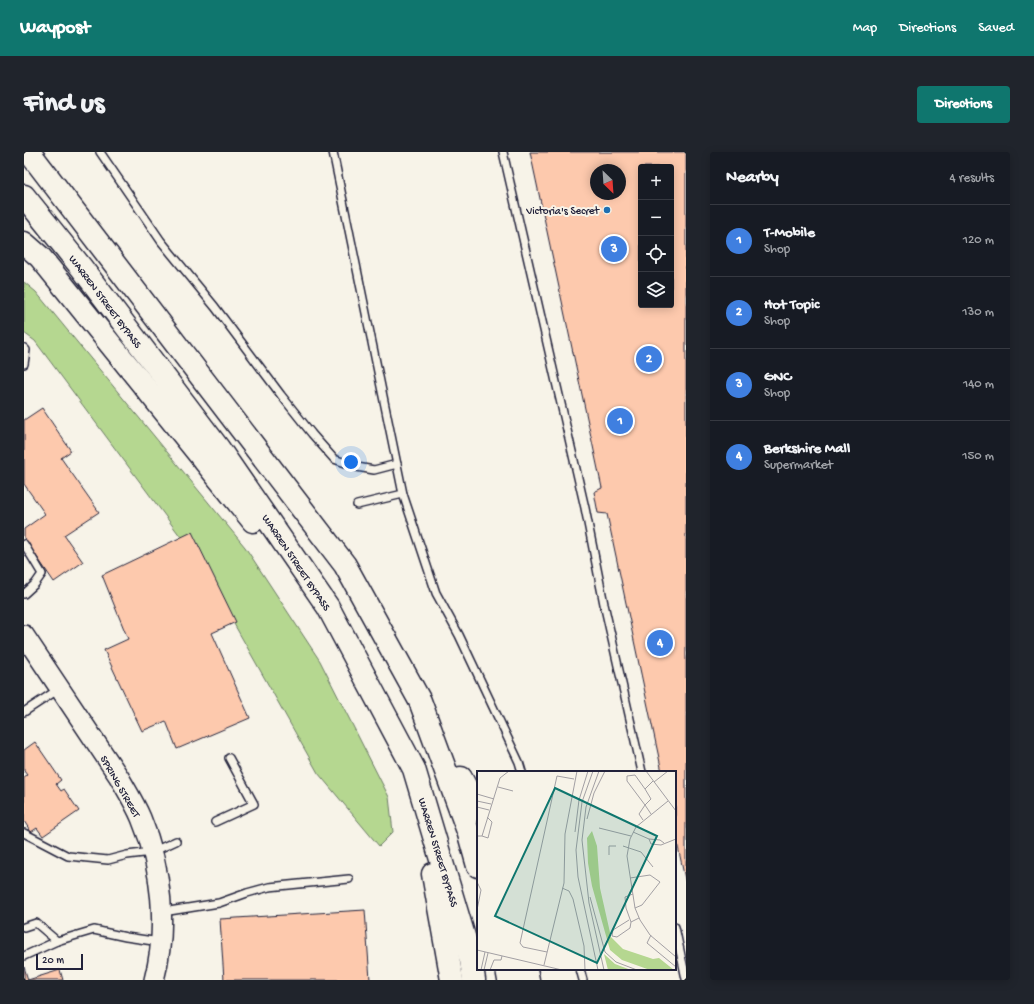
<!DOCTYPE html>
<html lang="en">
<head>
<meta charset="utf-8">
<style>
	body { margin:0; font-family:"Gochi Hand",sans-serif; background:#20242c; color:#f1f3f6 }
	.controls { position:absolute; right:12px; top:12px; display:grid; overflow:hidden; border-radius:4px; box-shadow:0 2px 10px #0003 }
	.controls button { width:36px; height:36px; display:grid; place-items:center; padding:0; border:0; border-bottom:1px solid #363941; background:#171b24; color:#f1f3f6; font:20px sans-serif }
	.compass { position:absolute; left:566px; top:12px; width:36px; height:36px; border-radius:50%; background:#171b24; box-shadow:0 2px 10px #0003; rotate:155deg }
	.scale { position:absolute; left:12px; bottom:10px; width:47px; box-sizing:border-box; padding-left:4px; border:2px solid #22223b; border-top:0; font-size:11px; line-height:14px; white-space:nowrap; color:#22223b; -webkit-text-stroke:3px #f7f3e8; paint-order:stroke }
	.you { position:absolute; left:327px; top:310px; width:14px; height:14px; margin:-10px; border:3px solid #fff; border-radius:50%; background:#1a73e8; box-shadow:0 0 0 6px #1a73e833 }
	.badge { display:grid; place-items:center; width:26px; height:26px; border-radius:50%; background:#0f766e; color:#fff; font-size:13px; font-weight:700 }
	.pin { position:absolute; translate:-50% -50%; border:2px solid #fff; box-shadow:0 1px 4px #0006 }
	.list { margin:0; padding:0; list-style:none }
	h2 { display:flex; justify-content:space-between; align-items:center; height:52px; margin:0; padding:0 16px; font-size:17px }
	h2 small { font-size:13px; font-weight:400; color:#9ea1a6 }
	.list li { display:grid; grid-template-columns:26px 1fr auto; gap:12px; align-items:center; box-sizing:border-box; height:72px; padding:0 16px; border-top:1px solid #363941 }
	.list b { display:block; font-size:15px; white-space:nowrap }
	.list p { margin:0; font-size:13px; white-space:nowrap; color:#9ea1a6 }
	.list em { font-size:13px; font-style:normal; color:#9ea1a6 }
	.icon { flex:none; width:22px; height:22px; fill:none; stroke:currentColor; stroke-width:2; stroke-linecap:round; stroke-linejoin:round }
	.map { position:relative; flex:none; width:662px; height:828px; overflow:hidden; border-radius:4px }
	header { display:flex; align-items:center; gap:24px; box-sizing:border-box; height:56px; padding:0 20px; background:#0f766e; color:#fff }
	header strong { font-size:19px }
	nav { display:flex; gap:22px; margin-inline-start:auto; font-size:14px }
	.intro { display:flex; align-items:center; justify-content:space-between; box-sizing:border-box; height:96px; padding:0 24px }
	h1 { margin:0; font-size:28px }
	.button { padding:10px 18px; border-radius:4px; background:#0f766e; color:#fff; font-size:14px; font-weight:700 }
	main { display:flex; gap:24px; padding:0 24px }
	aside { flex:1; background:#171b24; border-radius:4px; box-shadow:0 2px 10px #0003 }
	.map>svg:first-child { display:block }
	.green { fill:#b5d790; stroke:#6c7c66 }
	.building { fill:#fdc9ad; stroke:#22223b; fill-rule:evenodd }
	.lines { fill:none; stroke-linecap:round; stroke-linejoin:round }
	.service-casing { stroke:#22223b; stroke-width:10 }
	.tertiary-casing { stroke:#22223b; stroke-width:22 }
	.motorway-casing { stroke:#22223b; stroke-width:25 }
	.service { stroke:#f7f3e8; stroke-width:7 }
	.tertiary { stroke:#f7f3e8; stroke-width:19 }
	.motorway { stroke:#f7f3e8; stroke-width:22 }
	.poi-dot { fill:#1f6fb2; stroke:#f7f3e8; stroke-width:1.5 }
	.labels { text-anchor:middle; stroke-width:4; stroke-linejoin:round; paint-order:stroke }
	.poi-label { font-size:11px; fill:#22223b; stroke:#f7f3e8; text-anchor:end }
	.street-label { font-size:11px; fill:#22223b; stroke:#f7f3e8 }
	.inset-road { fill:none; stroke:#a29fa3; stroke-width:1 }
	.view { fill:#0f766e; fill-opacity:0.15; stroke:#0f766e; stroke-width:2 }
	.inset-edge { fill:none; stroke:#22223b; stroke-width:2 }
</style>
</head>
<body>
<header>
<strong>Waypost</strong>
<nav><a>Map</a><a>Directions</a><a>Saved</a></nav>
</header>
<div class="intro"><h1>Find us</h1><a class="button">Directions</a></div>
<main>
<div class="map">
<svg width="662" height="828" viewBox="0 0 662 828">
	<rect width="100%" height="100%" fill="#f7f3e8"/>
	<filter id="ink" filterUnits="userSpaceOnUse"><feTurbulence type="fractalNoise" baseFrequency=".025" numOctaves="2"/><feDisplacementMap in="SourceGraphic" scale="8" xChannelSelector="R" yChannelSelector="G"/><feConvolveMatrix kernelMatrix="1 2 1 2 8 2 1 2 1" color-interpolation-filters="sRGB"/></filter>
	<g filter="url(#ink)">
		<path class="green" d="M 0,130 L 12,140 L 221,395 L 296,509 L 365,645 L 369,680 L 355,694 L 294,621 L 174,408 L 11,189 L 0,181 Z"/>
		<g class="building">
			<path d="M 506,0 L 662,0 L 662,732 L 651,681 L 651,620 L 638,620 L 583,362 L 574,361 L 570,340 L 578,336 ZM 617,15 L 647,15 L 647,153 L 617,153 ZM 572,18 L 596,18 L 596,42 L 572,42 Z"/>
			<path d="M 18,256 L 47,299 L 37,306 L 75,360 L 40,383 L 59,410 L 30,430 L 0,386 L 0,377 L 21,362 L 0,332 L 0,268 Z"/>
			<path d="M 168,380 L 212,470 L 188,481 L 226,566 L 153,597 L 142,569 L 118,579 L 80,498 L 104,487 L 78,423 Z"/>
			<path d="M 11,590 L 37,628 L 32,632 L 37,639 L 40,637 L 55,659 L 19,684 L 13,676 L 7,680 L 0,669 L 0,625 L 3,623 L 0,619 L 0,598 Z"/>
			<path d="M 341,758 L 346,828 L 200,828 L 196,767 Z"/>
			<path d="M 0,815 L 4,828 L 36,818 L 39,828 L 0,828 Z"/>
		</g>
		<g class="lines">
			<g class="service-casing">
				<g id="service">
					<path d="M 76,0 L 137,89 L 191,155 L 257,243 L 288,282 L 310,307 L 333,315 L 350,318 L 373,312"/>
					<path d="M 309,0 L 379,342 L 412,441 L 435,483 L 495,610 L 498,620"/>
					<path d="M 479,0 L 561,356 L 580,452 L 618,620"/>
					<path d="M 0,196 L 2,198 L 0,212"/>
					<path d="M 333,353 L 379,342"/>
					<path d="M 0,392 L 18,422 L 11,432 L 0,442"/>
					<path d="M 0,560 L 35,537"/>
					<path d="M 191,670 L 230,652 L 205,606"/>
					<path d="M 0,681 L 44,704 L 84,708 L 103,703 L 128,700 L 152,689"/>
					<path d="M 139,760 L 195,751 L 223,741 L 245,735 L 325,727"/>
					<path d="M 0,775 L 12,771 L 33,789 L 70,778 L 102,785 L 136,790"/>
					<path d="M 651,775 L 662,827"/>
					<path d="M 0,804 L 33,789"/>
					<path d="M 556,817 L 559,828"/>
				</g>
			</g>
			<g class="tertiary-casing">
				<path id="tertiary" d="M 0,483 L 95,625 C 103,639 111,652 117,666 C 138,716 144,776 130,828"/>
			</g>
			<g class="motorway-casing">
				<g id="motorway">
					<path d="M 5,0 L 321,413 L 396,549 L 445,682 L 454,714"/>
					<path d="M 0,44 L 57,115 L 195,297 L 304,455 L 390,617 L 447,808 L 450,828"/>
					<path d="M 0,91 L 16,105 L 25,116 L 229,369"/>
					<path d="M 437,626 L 454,658"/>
					<path d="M 409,722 L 428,828"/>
					<path d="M 483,817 L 485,828"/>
					<path d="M 502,817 L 504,828"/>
				</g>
			</g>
			<use href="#service" class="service"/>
			<use href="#tertiary" class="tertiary"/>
			<use href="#motorway" class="motorway"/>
		</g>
	</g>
	<circle class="poi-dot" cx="583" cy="58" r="4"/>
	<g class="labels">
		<g class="poi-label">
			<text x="575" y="62">Victoria's Secret</text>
		</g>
		<g class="street-label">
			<text transform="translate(82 149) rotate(53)" y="4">WARREN STREET BYPASS</text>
			<text transform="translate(273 410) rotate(56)" y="4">WARREN STREET BYPASS</text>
			<text transform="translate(97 634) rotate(60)" y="4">SPRING STREET</text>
			<text transform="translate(415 700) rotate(73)" y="4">WARREN STREET BYPASS</text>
		</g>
	</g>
	<g transform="translate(453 619)">
		<rect width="199" height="199" fill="#f7f3e8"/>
		<path d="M 115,60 L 120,75 L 123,117 L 134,166 L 146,178 L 176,188 L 182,187 L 197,199 L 173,199 L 145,189 L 133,179 L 115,115 L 111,92 L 110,67 ZM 127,183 L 138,193 L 154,199 L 131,199 Z" fill="#b5d790"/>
		<path class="inset-road" d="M 116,0 L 105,31 L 99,79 L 101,106 L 121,199M 122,0 L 109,36 L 105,69 L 112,132 L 127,199M 169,0 L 199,40M 177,11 L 191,0M 21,16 L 36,20M 0,23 L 17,28M 0,30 L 14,33M 191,30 L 159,56 L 153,68 L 150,85 L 158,137 L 163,149 L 173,164 L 199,186M 0,36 L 12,39M 174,43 L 168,34 L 174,28 L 168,18 L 176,10M 110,48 L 117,22 L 128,0M 166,49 L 162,43 L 168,34 L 150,10 L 150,5 L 158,4 L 168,18M 122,57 L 154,65M 98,61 L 102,29 L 111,0M 156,61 L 172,68 L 174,73 L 184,74 L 199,68 L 199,56M 0,65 L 5,65 L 23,7 L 32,0M 5,65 L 11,67 L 15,51 L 10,46M 172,68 L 183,69 L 187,72M 146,75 L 164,81 L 176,96M 132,84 L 132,75 L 139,75M 153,107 L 173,104 L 183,111 L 165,134 L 158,137M 0,111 L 4,119 L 0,139M 85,117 L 92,120 L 96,128 L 107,175 L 108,199M 156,123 L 148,126 L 149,137 L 154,151 L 162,147M 113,126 L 128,181 L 139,191 L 160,199M 152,149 L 136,159 L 135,165 L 140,166 L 153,157 L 154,151M 174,164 L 170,172 L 199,196M 0,179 L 85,199M 70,181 L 46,176 L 43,172 L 80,5 L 97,8M 67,194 L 87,112 L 88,63 L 100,0M 4,199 L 8,181M 7,199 L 11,182M 13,199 L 17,189 L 24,189 L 25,185"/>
		<path class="view" d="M 78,17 L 180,65 L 120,192 L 18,145 Z"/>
		<rect width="199" height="199" class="inset-edge"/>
	</g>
</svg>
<div class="controls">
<button>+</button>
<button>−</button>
<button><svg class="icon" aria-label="locate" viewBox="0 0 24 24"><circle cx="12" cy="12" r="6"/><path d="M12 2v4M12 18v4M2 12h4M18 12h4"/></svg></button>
<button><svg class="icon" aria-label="layers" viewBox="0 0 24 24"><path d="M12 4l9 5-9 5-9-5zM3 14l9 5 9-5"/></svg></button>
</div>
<svg class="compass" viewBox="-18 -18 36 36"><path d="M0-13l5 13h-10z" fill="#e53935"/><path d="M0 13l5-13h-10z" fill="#9ea1a6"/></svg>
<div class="scale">20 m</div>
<div class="you"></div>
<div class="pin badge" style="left:596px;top:269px;background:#3f7fe0">1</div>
<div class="pin badge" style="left:625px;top:207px;background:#3f7fe0">2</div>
<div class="pin badge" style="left:590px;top:97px;background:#3f7fe0">3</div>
<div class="pin badge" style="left:636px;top:491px;background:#3f7fe0">4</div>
</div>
<aside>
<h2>Nearby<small>4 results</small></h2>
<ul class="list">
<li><span class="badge" style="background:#3f7fe0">1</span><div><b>T-Mobile</b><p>Shop</p></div><em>120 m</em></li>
<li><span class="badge" style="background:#3f7fe0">2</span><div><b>Hot Topic</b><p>Shop</p></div><em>130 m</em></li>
<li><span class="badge" style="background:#3f7fe0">3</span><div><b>GNC</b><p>Shop</p></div><em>140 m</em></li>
<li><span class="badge" style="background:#3f7fe0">4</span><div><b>Berkshire Mall</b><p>Supermarket</p></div><em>150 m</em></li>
</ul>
</aside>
</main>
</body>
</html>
